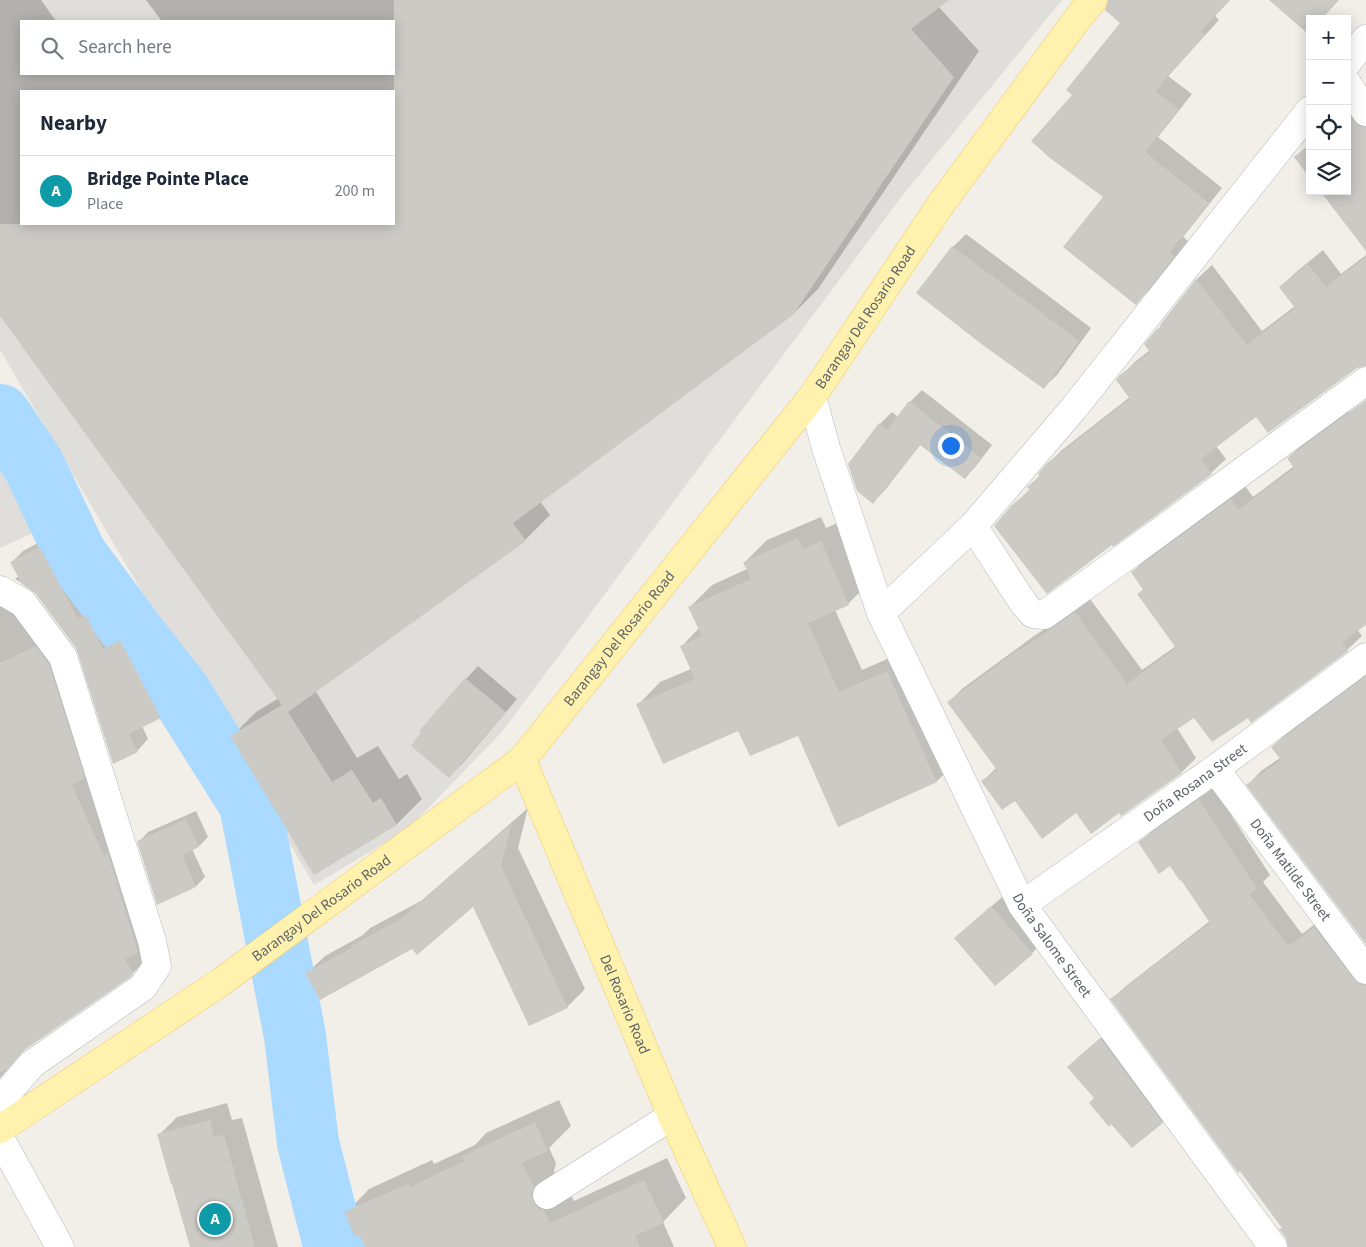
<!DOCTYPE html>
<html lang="en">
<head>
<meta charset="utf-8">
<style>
	body { margin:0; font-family:"Source Sans 3",sans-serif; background:#f6f6f7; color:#1f2937 }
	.controls { position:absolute; right:15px; top:15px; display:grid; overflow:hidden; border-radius:0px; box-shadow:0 2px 12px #0003 }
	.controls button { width:45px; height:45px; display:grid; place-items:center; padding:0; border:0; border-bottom:1px solid #e0e1e3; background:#fff; color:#1f2937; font:25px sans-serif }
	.you { position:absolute; left:950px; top:445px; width:18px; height:18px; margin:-12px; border:4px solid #fff; border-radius:50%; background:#1a73e8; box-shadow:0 0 0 8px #1a73e833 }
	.badge { display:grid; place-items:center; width:32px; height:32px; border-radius:50%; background:#ea4335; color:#fff; font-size:16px; font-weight:700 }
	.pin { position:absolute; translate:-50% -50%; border:2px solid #fff; box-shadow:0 1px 5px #0006 }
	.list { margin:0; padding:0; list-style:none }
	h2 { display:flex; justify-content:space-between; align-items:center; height:65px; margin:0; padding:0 20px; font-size:21px }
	h2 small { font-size:16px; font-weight:400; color:#747a83 }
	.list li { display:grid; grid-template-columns:32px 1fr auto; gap:15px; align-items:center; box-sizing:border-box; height:70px; padding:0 20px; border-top:1px solid #e0e1e3 }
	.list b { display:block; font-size:19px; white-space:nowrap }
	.list p { margin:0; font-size:16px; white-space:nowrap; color:#747a83 }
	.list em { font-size:16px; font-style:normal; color:#747a83 }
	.icon { flex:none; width:28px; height:28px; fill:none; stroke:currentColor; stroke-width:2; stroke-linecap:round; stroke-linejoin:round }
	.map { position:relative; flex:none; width:1366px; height:1247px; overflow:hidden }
	.search { position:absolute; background:#fff; box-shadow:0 2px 12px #0003; left:20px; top:20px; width:375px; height:55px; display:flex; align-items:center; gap:12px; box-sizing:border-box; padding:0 18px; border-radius:0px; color:#747a83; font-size:19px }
	.panel { position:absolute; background:#fff; box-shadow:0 2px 12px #0003; left:20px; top:90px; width:375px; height:135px; border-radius:0px }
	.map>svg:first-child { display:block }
	.industrial { fill:#e0deda; fill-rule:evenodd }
	.shadow { fill:#0003; fill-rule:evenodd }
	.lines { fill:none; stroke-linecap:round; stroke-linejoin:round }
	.river { stroke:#aadaff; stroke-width:62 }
	.building { fill:#cccac5 }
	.minor-casing { stroke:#b5b8bc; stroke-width:29 }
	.major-casing { stroke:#f2c960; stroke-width:29 }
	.minor { stroke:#fff; stroke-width:28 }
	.major { stroke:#fff2af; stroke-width:28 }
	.labels { text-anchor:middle; stroke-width:4.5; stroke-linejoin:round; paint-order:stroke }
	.street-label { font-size:15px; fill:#5f6368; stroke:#fff }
</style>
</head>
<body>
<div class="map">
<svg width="1366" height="1247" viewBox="0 0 1366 1247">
	<rect width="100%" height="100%" fill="#f1efe8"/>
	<g class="industrial">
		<path d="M 0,0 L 1062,0 L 902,196 L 501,733 L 407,830 L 314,885 L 0,350 ZM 21,21 L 394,21 L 394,74 L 21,74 ZM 21,91 L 394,91 L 394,224 L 21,224 Z"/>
		<path d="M 0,470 L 37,531 L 0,548 Z"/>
	</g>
	<g class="shadow">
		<path d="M 0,0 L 41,0 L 56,21 L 21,21 L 21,74 L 394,74 L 394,21 L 160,21 L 161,20 L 146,0 L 947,0 L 938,6 L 979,51 L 818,289 L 792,315 L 540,501 L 550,515 L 525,540 L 315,690 L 357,758 L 378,746 L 399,779 L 407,774 L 422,799 L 397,824 L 314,874 L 231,737 L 256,712 L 279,698 L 0,314 ZM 21,91 L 394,91 L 394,224 L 21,224 Z"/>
		<path d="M 1115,0 L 1230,0 L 1215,16 L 1219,20 L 1168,76 L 1192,94 L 1158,137 L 1222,188 L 1183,237 L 1188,241 L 1150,289 L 1135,303 L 1074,95 L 1122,23 Z"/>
		<path d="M 1364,101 L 1366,104 L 1366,249 L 1347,191 L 1347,114 Z"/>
		<path d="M 966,234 L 1091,328 L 1057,375 L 1044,387 L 918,293 L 953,247 Z"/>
		<path d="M 1323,250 L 1341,274 L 1366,255 L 1366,360 L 1256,416 L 1216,446 L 1226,459 L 1211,473 L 1012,507 L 1030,489 L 1029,487 L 1040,475 L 1047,465 L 1062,450 L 1130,397 L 1121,376 L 1136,361 L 1150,350 L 1162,324 L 1197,279 L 1212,265 L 1262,331 L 1295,306 L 1280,287 L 1295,273 Z"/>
		<path d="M 922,390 L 992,445 L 976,466 L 965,478 L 921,444 L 885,490 L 873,502 L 880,424 L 892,412 L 898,417 L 910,402 Z"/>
		<path d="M 1349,411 L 1366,435 L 1366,623 L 1357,629 L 1362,636 L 1347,650 L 1252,721 L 1248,716 L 1194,716 L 1177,728 L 1196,758 L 1182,772 L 1122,814 L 1120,811 L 1076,812 L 1015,800 L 983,781 L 997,767 L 949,702 L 963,688 L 1034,636 L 1090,599 L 1142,670 L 1176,646 L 1138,594 L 1144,589 L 1132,572 L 1147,558 L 1245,486 L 1253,497 L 1294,466 L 1288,458 L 1303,444 Z"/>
		<path d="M 821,517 L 826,528 L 844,520 L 871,581 L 848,604 L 835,610 L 862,670 L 910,649 L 959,759 L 937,781 L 799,734 L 739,729 L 638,705 L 660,682 L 691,669 L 681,647 L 699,628 L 690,607 L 712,585 L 747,569 L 744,563 L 767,540 Z"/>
		<path d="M 51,536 L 90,609 L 97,605 L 115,638 L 132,630 L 171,706 L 160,717 L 142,726 L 148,739 L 137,751 L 77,647 L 36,593 L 31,588 L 15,579 L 19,576 L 12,562 L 23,551 Z"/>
		<path d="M 0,585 L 62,651 L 145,961 L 131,975 L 26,1048 L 0,1078 Z"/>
		<path d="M 478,666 L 517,699 L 462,764 L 449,776 L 466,679 Z"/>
		<path d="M 1366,674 L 1366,942 L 1248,785 L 1261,771 L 1280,758 L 1272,747 L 1286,734 Z"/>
		<path d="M 1213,787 L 1270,875 L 1263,882 L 1302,934 L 1328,914 L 1366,965 L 1366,1247 L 1289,1247 L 1283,1228 L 1112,999 L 1126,986 L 1210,921 L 1171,864 L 1140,842 L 1154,829 Z"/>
		<path d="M 528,808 L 518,848 L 585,989 L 567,1007 L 473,905 L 412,948 L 307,973 L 325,956 L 363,935 L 370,928 L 421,901 Z"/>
		<path d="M 196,811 L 208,837 L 199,846 L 192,849 L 205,877 L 196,886 L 158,903 L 139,842 L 148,832 Z"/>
		<path d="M 1002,897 L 1042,943 L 1032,953 L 956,938 Z"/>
		<path d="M 1107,1033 L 1168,1116 L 1162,1122 L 1096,1098 L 1075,1060 Z"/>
		<path d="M 559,1100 L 571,1126 L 549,1148 L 556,1163 L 554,1171 L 557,1179 L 567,1187 L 574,1201 L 667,1158 L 686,1198 L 663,1222 L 674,1247 L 364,1247 L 346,1213 L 369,1189 L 432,1160 L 434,1164 L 475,1145 L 486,1133 Z"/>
		<path d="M 227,1103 L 232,1120 L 242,1118 L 278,1247 L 191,1247 L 159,1135 L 177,1117 Z"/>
	</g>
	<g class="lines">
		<path class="river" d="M 0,415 L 34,466 L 76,555 L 132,631 L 179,691 L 250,804 L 295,1036 L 308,1143 L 332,1237 L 336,1247"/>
	</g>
	<g class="building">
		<path d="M 394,0 L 949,0 L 911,29 L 954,77 L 793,315 L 513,523 L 526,541 L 288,712 L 332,782 L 352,770 L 373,803 L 381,798 L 397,825 L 314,875 L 298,850 L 299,849 L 230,736 L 282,705 L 0,316 L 0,224 L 394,224 Z"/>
		<path d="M 1108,0 L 1230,0 L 1201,31 L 1205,35 L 1155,91 L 1179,109 L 1145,152 L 1209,203 L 1170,252 L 1175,256 L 1136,305 L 1063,247 L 1103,197 L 1050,158 L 1031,141 L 1072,95 L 1066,90 L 1120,23 L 1105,10 Z"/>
		<path d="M 1269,0 L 1339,0 L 1322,19 L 1310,19 L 1310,32 L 1308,34 Z"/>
		<path d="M 1349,114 L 1359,126 L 1366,127 L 1366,251 L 1320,191 L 1347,191 L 1347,116 Z"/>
		<path d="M 1310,144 L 1310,178 L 1294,157 Z"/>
		<path d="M 952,246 L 1079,341 L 1044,389 L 984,346 L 916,293 Z"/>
		<path d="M 1366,257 L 1366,366 L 1357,368 L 1268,433 L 1256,417 L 1201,459 L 1212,474 L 1113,547 L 1112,545 L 1047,594 L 994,526 L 1011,506 L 1030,490 L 1027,487 L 1040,476 L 1038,474 L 1046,464 L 1130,399 L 1116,380 L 1120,375 L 1150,352 L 1144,344 L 1156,330 L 1161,326 L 1160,325 L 1196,279 L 1247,345 L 1295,308 L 1279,287 L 1308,264 L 1326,287 Z"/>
		<path d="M 1366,400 L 1366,625 L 1342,642 L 1348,651 L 1251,723 L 1248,718 L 1212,742 L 1194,718 L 1161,740 L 1182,773 L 1121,816 L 1119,813 L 1091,834 L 1076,813 L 1042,839 L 1015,801 L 1002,810 L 981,781 L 997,770 L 947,702 L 1019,649 L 1020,650 L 1075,612 L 1127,684 L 1176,648 L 1137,594 L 1143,590 L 1131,572 L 1231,499 L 1238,510 L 1294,468 L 1287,458 Z"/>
		<path d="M 909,401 L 981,458 L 965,479 L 920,445 L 873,504 L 857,491 L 848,464 L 879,423 L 887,430 Z"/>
		<path d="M 798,538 L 803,549 L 821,541 L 849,605 L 808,623 L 839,692 L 887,671 L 937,782 L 838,827 L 798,736 L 750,756 L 738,731 L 663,764 L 636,704 L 695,679 L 680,646 L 702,636 L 688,607 L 751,579 L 743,562 Z"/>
		<path d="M 40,547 L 78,619 L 86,615 L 103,649 L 120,640 L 161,718 L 129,734 L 138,752 L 113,764 L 76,648 L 36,594 L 22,584 L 10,562 Z"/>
		<path d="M 35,646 L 49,664 L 85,778 L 72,785 L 104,856 L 108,854 L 138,952 L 125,959 L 133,973 L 132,976 L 23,1051 L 7,1069 L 0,1073 L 0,663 Z"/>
		<path d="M 1366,676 L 1366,944 L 1246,785 L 1281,760 L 1271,747 Z"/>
		<path d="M 465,678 L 506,712 L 449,778 L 411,746 L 421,732 L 419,731 Z"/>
		<path d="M 1199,799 L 1257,889 L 1249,894 L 1288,946 L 1314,927 L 1354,979 L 1359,984 L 1366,985 L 1366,1247 L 1288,1247 L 1286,1238 L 1279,1229 L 1282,1228 L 1240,1171 L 1238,1173 L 1110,999 L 1210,923 L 1181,880 L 1180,881 L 1170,866 L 1159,874 L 1138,842 Z"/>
		<path d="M 186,819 L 199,847 L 182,855 L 196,887 L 157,905 L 137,841 Z"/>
		<path d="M 512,823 L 501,866 L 568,1008 L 529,1026 L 473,907 L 417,955 L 412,949 L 320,1000 L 305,973 L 352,948 L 351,946 L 402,918 Z"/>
		<path d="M 991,906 L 1033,954 L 995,986 L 954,938 Z"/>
		<path d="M 1100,1038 L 1163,1123 L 1132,1148 L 1111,1124 L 1109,1127 L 1089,1103 L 1094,1098 L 1067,1067 Z"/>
		<path d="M 210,1120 L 214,1137 L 224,1135 L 255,1247 L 190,1247 L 172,1184 L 171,1184 L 157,1134 Z"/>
		<path d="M 535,1122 L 548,1151 L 522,1163 L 534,1187 L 531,1195 L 534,1203 L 539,1209 L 544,1210 L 550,1223 L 644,1180 L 664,1223 L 635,1236 L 640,1247 L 365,1247 L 359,1235 L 355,1237 L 344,1212 L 409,1183 L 410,1187 L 464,1161 L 462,1156 Z"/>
	</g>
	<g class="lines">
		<g class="minor-casing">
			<g id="minor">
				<path d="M 1347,63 L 1366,39"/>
				<path d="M 1347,83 L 1366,112"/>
				<path id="s1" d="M 812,397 L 826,448 L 881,613 L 1022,905 L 1273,1247"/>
				<path d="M 973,526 L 1024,604 L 1033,614 L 1044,615 L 1135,550 L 1366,381"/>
				<path d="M 0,590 L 23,603 L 63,657 L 152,941 L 157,966 L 143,987 L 32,1064 L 7,1093 L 0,1117"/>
				<path d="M 881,613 L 973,526 L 1074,408 L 1310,110"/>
				<path id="s2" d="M 1215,769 L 1366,970"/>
				<path id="s3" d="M 1022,905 L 1215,769 L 1366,657"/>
				<path d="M 0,1138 L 60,1247"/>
				<path d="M 547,1195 L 672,1116"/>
			</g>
		</g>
		<g class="major-casing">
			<g id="major">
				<path id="s4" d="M 522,760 L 672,1116 L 732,1247"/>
				<path id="s5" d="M 0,1129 L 221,982 L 522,760 L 812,397 L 941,204 L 1078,18 L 1093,0"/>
			</g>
		</g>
		<use href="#minor" class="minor"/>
		<use href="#major" class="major"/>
	</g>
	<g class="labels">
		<g class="street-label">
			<text dy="5" stroke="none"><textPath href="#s5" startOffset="1200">Barangay Del Rosario Road</textPath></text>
			<text dy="5" stroke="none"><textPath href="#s5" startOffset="795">Barangay Del Rosario Road</textPath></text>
			<text dy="5" stroke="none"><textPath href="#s3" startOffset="212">Doña Rosana Street</textPath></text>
			<text dy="5" stroke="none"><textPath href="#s2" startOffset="126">Doña Matilde Street</textPath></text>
			<text dy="5" stroke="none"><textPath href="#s5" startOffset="390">Barangay Del Rosario Road</textPath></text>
			<text dy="5" stroke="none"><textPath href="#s1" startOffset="601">Doña Salome Street</textPath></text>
			<text dy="5" stroke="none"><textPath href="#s4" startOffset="265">Del Rosario Road</textPath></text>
		</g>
	</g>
</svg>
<div class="controls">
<button>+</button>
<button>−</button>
<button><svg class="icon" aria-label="locate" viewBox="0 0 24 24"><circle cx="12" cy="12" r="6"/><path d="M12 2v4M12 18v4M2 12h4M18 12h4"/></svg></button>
<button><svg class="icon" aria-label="layers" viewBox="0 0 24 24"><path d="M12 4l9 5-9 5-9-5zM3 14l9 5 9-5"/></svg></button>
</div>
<div class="you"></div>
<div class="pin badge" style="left:215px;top:1219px;background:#0f9aa8">A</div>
<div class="search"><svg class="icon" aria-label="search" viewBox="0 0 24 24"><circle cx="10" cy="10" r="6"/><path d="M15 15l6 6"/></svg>Search here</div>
<section class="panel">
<h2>Nearby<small></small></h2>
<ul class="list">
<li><span class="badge" style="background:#0f9aa8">A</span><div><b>Bridge Pointe Place</b><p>Place</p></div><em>200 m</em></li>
</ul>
</section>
</div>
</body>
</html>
